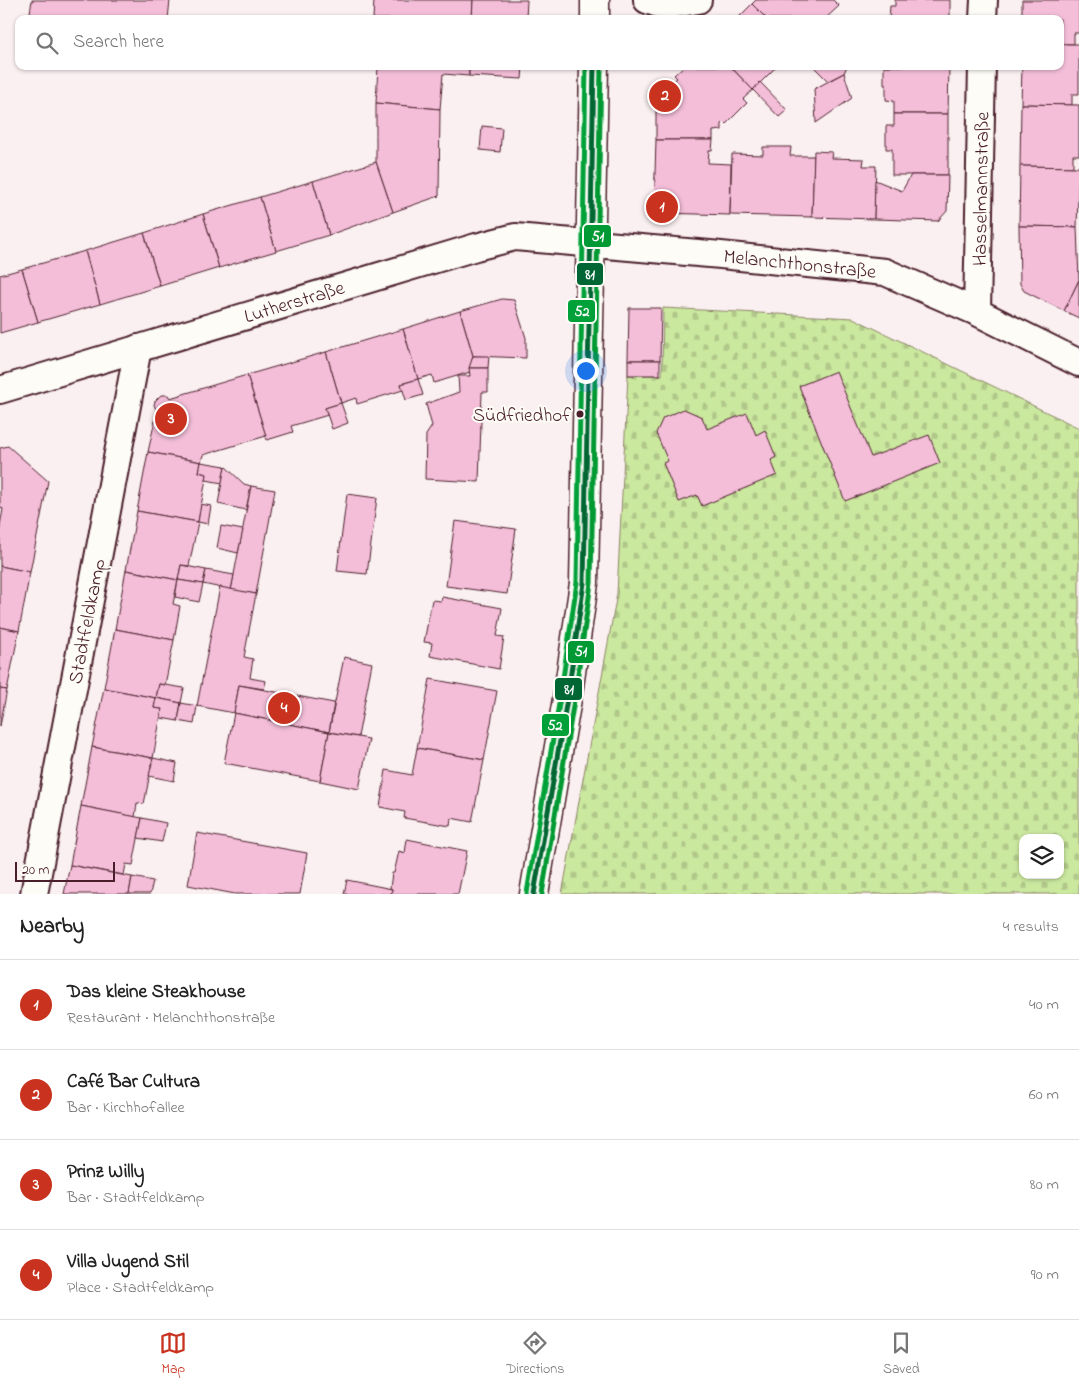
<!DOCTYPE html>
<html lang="en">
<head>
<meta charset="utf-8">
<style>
	body { margin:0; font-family:"Indie Flower",sans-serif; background:#f6f6f6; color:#222 }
	.controls { position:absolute; right:15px; bottom:15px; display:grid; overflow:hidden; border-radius:10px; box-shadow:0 1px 4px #0004 }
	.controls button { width:45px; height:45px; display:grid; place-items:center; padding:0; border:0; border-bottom:1px solid #e0e0e0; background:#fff; color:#222; font:25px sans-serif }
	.scale { position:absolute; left:15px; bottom:12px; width:100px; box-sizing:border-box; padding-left:5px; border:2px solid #4a1f2b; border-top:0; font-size:14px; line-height:18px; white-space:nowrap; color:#4a1f2b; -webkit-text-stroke:4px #fdfcf7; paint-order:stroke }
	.you { position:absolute; left:585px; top:370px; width:18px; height:18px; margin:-12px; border:4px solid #fff; border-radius:50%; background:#1a73e8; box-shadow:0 0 0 8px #1a73e833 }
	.badge { display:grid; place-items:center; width:32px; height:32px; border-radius:50%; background:#c8321e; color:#fff; font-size:16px; font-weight:700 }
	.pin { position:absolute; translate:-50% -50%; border:2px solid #fff; box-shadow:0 1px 5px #0006 }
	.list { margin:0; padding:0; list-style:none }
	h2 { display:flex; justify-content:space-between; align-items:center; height:65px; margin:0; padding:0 20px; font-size:21px }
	h2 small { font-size:16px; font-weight:400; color:#767676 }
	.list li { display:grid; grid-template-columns:32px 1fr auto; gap:15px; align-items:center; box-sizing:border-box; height:90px; padding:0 20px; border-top:1px solid #e0e0e0 }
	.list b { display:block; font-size:19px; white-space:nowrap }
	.list p { margin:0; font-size:16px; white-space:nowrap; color:#767676 }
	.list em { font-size:16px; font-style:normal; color:#767676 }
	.icon { flex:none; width:28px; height:28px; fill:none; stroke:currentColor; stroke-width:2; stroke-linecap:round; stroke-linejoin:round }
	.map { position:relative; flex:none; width:1079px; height:894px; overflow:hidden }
	.search { position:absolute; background:#fff; box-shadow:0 1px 4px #0004; left:15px; right:15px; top:15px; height:55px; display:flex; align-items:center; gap:12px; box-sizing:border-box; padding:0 18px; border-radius:10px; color:#767676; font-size:19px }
	.sheet { height:425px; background:#fff }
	nav { display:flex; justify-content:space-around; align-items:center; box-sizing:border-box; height:70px; border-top:1px solid #e0e0e0; background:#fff; font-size:14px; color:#767676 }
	nav a { display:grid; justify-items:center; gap:2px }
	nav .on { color:#c8321e }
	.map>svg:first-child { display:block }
	.cemetery { fill:url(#cemetery-stones); stroke:#8a8465; fill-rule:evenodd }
	.building { fill:#f4bed9; stroke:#4a1f2b }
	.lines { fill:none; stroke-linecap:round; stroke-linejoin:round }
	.minor-casing { stroke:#4a1f2b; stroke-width:30 }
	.tertiary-casing { stroke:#4a1f2b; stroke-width:31 }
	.minor { stroke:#fdfcf7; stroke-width:26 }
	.tertiary { stroke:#fdfcf7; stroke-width:28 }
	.bus-1-casing { stroke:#fdfcf7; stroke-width:9 }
	.bus-2-casing { stroke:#fdfcf7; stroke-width:9 }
	.bus-3-casing { stroke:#fdfcf7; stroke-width:9 }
	.bus-1 { stroke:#063; stroke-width:5 }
	.bus-2 { stroke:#093; stroke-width:5 }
	.bus-3 { stroke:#00a138; stroke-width:5 }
	.bus-dot { fill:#4a1f2b; stroke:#fdfcf7; stroke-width:2 }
	.labels { text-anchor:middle; stroke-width:4; stroke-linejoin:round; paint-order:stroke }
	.bus-label { font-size:19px; fill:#4a1f2b; stroke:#fdfcf7; text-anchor:end }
	.street-label { font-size:20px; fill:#4a1f2b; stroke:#fdfcf7 }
	.line-badge { stroke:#fdfcf7; stroke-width:2 }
	.badge-label { font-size:14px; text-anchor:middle; font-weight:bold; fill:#fff }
</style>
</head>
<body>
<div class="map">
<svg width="1079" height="894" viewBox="0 0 1079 894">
	<defs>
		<pattern id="cemetery-stones" width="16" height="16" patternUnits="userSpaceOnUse" patternTransform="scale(1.25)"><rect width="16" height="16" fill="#cbe89f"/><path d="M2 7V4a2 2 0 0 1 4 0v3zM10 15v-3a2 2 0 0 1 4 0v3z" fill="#b0c789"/></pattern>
	</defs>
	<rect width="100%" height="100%" fill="#fbf0f1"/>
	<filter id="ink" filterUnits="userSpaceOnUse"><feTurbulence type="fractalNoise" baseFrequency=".02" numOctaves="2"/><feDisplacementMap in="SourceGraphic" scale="10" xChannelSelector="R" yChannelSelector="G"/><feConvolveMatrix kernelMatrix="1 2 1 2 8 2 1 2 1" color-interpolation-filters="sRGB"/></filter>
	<g filter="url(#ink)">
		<path class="cemetery" d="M 663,308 L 853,318 L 1079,428 L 1079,894 L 562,894 L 617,594 L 628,375 L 662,375 ZM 1023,838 L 1060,838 L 1060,875 L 1023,875 Z"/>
		<g class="building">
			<path d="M 32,0 L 170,0 L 168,19 L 29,19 Z"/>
			<path d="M 374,0 L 473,0 L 472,19 L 373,19 Z"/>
			<path d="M 473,0 L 527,0 L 526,19 L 472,19 Z"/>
			<path d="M 756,0 L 833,0 L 839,6 L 825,19 L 767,19 L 752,4 Z"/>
			<path d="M 895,0 L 950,0 L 950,19 L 889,19 L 890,6 L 895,6 Z"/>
			<path d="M 1022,0 L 1079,0 L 1079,33 L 1074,33 L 1074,44 L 1060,44 L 1060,19 L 1022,19 Z"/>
			<path d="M 752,4 L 767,19 L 737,19 Z"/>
			<path d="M 1060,44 L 1079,44 L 1079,94 L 1072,94 L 1072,105 L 1021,104 L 1022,66 L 1060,66 Z"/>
			<path d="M 378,66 L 469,66 L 469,76 L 443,74 L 440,109 L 376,103 Z"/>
			<path d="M 469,66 L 523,66 L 522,79 L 469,76 Z"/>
			<path d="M 684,66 L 730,66 L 753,90 L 743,99 L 747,103 L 726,124 L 724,122 L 722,124 L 722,130 L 713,131 L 713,140 L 656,140 L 656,93 L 659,89 L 663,85 L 669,85 L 677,78 L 674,75 Z"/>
			<path d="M 730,66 L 777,66 L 753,90 Z"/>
			<path d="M 813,66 L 847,66 L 844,73 L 828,81 Z"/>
			<path d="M 884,66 L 949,66 L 948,114 L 894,114 L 894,101 L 886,100 L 886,85 L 884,85 Z"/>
			<path d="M 844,73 L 852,98 L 816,123 L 814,89 Z"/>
			<path d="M 760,82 L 787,110 L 779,117 L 753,90 Z"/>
			<path d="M 376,103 L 440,109 L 439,196 L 393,212 L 376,162 Z"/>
			<path d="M 1021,104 L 1079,105 L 1079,155 L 1073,155 L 1073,167 L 1020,166 Z"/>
			<path d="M 894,114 L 948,114 L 948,175 L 892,175 L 892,149 L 886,149 L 886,126 L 894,126 Z"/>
			<path d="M 482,126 L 502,128 L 500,152 L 480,150 Z"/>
			<path d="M 656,140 L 713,140 L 712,150 L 709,150 L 708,163 L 731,164 L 730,215 L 662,213 L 654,206 Z"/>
			<path d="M 763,147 L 791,147 L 790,156 L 814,156 L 812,217 L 730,215 L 732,154 L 763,155 Z"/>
			<path d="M 814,151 L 832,152 L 831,158 L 864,159 L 863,166 L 876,166 L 874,219 L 812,217 Z"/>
			<path d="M 376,162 L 393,212 L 329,235 L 313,181 Z"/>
			<path d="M 1020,166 L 1079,167 L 1077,227 L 1019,226 Z"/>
			<path d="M 911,175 L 948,175 L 947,211 L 938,221 L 874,219 L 875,180 L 902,191 Z"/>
			<path d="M 313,181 L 329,235 L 276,251 L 260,197 Z"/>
			<path d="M 260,197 L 276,251 L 219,268 L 203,214 Z"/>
			<path d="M 203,214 L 219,268 L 160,286 L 144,233 Z"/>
			<path d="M 1019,226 L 1077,227 L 1079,280 L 1064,311 L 1024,291 L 1020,284 Z"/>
			<path d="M 144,233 L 160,286 L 100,304 L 85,251 Z"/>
			<path d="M 85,251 L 100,304 L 38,322 L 22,269 Z"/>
			<path d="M 22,269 L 38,322 L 0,333 L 0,275 Z"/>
			<path d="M 1079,280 L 1079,318 L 1064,311 Z"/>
			<path d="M 502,299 L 514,300 L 526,338 L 526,358 L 473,356 L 460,311 Z"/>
			<path d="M 629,308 L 661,308 L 660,360 L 628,360 Z"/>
			<path d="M 460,311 L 473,356 L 470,372 L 434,383 L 432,375 L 418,379 L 403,329 Z"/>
			<path d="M 403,329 L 418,379 L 401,384 L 403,390 L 357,404 L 356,398 L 341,403 L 326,352 Z"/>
			<path d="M 326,352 L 341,403 L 325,408 L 328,415 L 291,426 L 293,432 L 267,440 L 247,375 Z"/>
			<path d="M 473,356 L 489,356 L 488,368 L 469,368 Z"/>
			<rect x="628" y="360" width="32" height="15"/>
			<path d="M 469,368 L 488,368 L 488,392 L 482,392 L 479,482 L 425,479 L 426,435 L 432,426 L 426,404 L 459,392 L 458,376 L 470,376 Z"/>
			<path d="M 836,371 L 871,457 L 929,435 L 940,463 L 845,501 L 799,386 Z"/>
			<path d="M 247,375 L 266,436 L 203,455 L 201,462 L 148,452 L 157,411 L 154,405 L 155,401 L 161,395 L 168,395 L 170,398 Z"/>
			<path d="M 418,379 L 423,395 L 406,400 L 401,384 Z"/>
			<path d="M 341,403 L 348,423 L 332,429 L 325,408 Z"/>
			<path d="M 684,409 L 702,417 L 707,429 L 747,413 L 756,435 L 765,430 L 776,457 L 771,460 L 777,475 L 702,506 L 697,495 L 679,502 L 663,463 L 668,461 L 656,433 L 663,418 Z"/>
			<path d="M 8,446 L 48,481 L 30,572 L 0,566 L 0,526 L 3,509 L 0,506 L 0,448 Z"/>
			<path d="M 148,452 L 201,462 L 199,472 L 207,474 L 198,522 L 137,511 Z"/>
			<path d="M 201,462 L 225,466 L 222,483 L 206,480 L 207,474 L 199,472 Z"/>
			<path d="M 225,466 L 244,484 L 251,486 L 246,510 L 218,504 Z"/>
			<path d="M 251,486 L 275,490 L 256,594 L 231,590 Z"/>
			<path d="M 347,494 L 377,498 L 367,574 L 337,571 Z"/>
			<path d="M 201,504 L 211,506 L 208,524 L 198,522 Z"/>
			<path d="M 137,511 L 198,522 L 189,566 L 181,565 L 178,580 L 126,570 Z"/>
			<path d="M 455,521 L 516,529 L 507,594 L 446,586 Z"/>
			<path d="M 221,526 L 243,530 L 238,553 L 217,548 Z"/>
			<path d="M 181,565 L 206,570 L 203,584 L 178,580 Z"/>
			<path d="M 0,566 L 30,572 L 19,631 L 0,627 Z"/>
			<path d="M 126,570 L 178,580 L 173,604 L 180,606 L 174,640 L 115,629 Z"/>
			<path d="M 206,570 L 234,575 L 231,590 L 203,584 Z"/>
			<path d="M 178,580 L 203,584 L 199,602 L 175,597 Z"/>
			<path d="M 220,587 L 256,594 L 244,657 L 253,659 L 250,678 L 266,681 L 264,689 L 239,685 L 234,713 L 197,706 Z"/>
			<path d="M 442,597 L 502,608 L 497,636 L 504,637 L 499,669 L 430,656 L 432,643 L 424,642 L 432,600 L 441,601 Z"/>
			<path d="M 0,627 L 19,631 L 7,690 L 0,689 Z"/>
			<path d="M 115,629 L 174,640 L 165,685 L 159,684 L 156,698 L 104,688 Z"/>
			<path d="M 344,657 L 372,663 L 358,737 L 329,732 Z"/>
			<path d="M 430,679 L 497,691 L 484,760 L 417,748 Z"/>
			<path d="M 159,684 L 184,688 L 181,703 L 156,698 Z"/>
			<path d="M 239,685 L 334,703 L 329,732 L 234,713 Z"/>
			<path d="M 104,688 L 156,698 L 154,708 L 162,709 L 153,758 L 92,747 Z"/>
			<path d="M 0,689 L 7,690 L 0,726 Z"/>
			<path d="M 156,698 L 181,703 L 178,721 L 161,718 L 162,709 L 154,708 Z"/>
			<path d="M 181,703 L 197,706 L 194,724 L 178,721 Z"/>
			<path d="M 234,713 L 329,732 L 320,781 L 224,763 Z"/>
			<path d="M 329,732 L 369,739 L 359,789 L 320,781 Z"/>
			<path d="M 92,747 L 153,758 L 144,804 L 137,803 L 135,817 L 81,806 Z"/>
			<path d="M 417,748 L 484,760 L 472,822 L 451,818 L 450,826 L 404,818 L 405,812 L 380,807 L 386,770 L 412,775 Z"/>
			<path d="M 153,758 L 177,763 L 174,781 L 149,776 Z"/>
			<path d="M 81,806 L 142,818 L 133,865 L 126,864 L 124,875 L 70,865 Z"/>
			<path d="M 142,818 L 166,823 L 162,842 L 138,838 Z"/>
			<path d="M 197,833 L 307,853 L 300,894 L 235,894 L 188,885 Z"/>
			<path d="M 407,839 L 467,851 L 458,894 L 391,894 L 392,889 L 390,888 L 392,873 L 394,873 L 399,851 L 405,853 Z"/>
			<path d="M 70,865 L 132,877 L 129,894 L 64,894 Z"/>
			<path d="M 132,877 L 153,881 L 150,894 L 129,894 Z"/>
			<path d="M 347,880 L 392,889 L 391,894 L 344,894 Z"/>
		</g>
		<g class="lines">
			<g class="minor-casing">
				<g id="minor">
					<path d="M 647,0 L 664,6 L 698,0"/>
					<path d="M 983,19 L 984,0"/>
					<path d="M 977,312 L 982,66"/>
					<path d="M 0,390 L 476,247 L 515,237 L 721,255 L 885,272 L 977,312 L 1079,363"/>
					<path d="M 34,894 L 138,348"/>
				</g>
			</g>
			<g class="tertiary-casing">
				<g id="tertiary">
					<path d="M 595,19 L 595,0"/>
					<path d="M 534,894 L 568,693 L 584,583 L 594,66"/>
				</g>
			</g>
			<use href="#minor" class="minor"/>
			<use href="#tertiary" class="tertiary"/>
			<g class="bus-1-casing">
				<path id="bus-1" d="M 534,894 L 568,693 L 584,583 L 594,66"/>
			</g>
			<g class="bus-2-casing">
				<path id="bus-2" d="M 542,894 L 575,694 L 591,583 L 601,66"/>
			</g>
			<g class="bus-3-casing">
				<path id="bus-3" d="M 527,893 L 561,692 L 577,582 L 586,66"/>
			</g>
			<use href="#bus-1" class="bus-1"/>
			<use href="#bus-2" class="bus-2"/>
			<use href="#bus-3" class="bus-3"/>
		</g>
	</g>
	<circle class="bus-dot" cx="580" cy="414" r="4.5"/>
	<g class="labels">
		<g class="bus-label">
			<text x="571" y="421">Südfriedhof</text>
		</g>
		<g class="street-label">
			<text transform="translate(980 189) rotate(-89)" y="7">Hasselmannstraße</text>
			<text transform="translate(800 263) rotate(6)" y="7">Melanchthonstraße</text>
			<text transform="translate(294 301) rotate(-17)" y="7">Lutherstraße</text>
			<text transform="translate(86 621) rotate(-79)" y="7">Stadtfeldkamp</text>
		</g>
	</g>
	<g class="line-badge">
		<rect x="583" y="224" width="29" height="24" rx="5" fill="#093"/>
		<rect x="576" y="262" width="28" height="24" rx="5" fill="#063"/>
		<rect x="567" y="299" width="29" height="24" rx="5" fill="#00a138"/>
		<rect x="567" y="640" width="28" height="24" rx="5" fill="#093"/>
		<rect x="554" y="677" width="29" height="24" rx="5" fill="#063"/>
		<rect x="541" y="713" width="29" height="24" rx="5" fill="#00a138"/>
	</g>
	<g class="badge-label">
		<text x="598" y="241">51</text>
		<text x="590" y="279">81</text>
		<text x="582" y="316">52</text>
		<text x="581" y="656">51</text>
		<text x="569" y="694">81</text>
		<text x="555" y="730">52</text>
	</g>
</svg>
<div class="controls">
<button><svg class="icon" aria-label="layers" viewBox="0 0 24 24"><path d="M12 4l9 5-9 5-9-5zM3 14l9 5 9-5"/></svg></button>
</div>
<div class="scale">20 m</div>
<div class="you"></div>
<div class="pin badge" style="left:662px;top:207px">1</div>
<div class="pin badge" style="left:665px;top:96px">2</div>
<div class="pin badge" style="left:171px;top:419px">3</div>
<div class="pin badge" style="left:284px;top:708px">4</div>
<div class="search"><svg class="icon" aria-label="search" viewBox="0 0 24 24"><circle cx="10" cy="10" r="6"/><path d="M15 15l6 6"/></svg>Search here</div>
</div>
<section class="sheet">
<h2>Nearby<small>4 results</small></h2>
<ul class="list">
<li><span class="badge">1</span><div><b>Das kleine Steakhouse</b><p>Restaurant · Melanchthonstraße</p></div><em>40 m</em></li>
<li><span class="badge">2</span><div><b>Café Bar Cultura</b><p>Bar · Kirchhofallee</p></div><em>60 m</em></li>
<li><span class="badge">3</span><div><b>Prinz Willy</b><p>Bar · Stadtfeldkamp</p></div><em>80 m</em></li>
<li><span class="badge">4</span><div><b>Villa Jugend Stil</b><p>Place · Stadtfeldkamp</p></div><em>90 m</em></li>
</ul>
</section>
<nav>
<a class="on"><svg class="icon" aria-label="map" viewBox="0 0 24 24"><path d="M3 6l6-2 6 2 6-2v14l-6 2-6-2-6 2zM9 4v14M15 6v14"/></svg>Map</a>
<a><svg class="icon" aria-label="directions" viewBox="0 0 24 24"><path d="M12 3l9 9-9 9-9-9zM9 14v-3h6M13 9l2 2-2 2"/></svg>Directions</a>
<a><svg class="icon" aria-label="saved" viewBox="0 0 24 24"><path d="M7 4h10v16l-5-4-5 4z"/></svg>Saved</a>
</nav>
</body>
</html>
